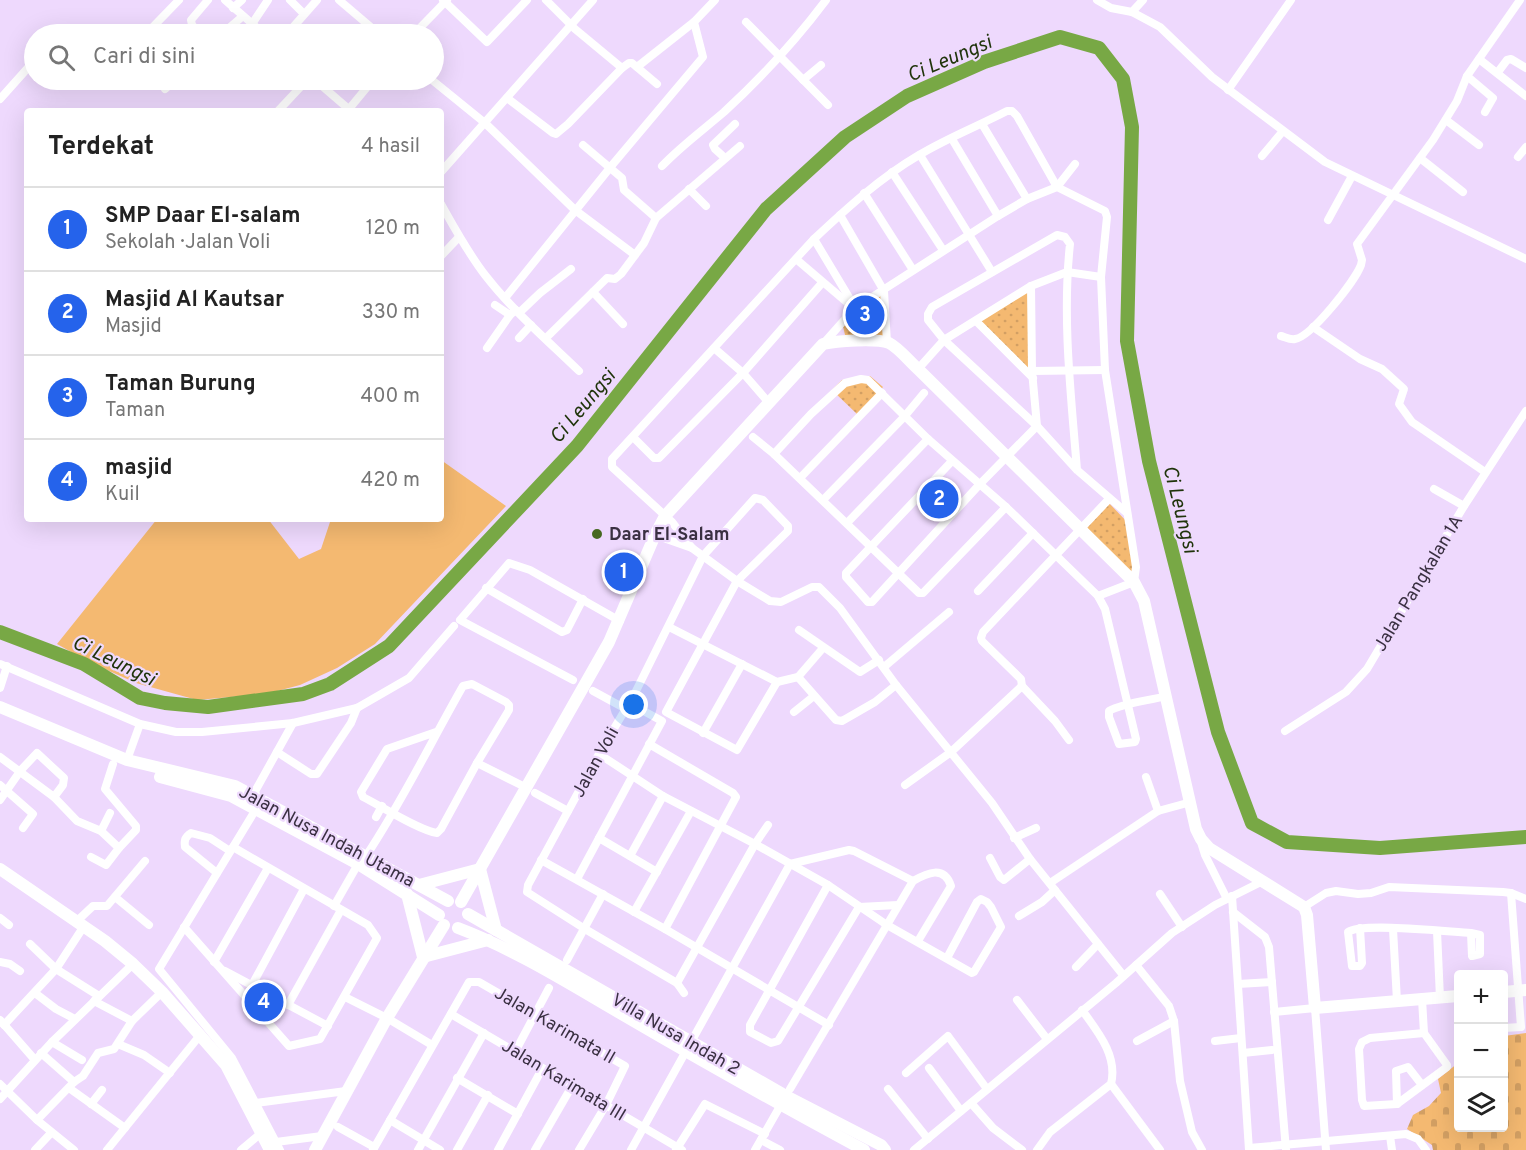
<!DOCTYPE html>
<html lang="id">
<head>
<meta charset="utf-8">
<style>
	body { margin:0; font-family:Overpass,sans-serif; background:#f6f6f6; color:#222 }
	.controls { position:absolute; right:18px; bottom:18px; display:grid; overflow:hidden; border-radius:6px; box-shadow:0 6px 24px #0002 }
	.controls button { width:54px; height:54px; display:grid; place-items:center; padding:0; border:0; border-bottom:2px solid #e0e0e0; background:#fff; color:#222; font:30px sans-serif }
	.you { position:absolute; left:634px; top:705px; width:21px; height:21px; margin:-15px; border:4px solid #fff; border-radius:50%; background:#1a73e8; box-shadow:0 0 0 9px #1a73e833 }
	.badge { display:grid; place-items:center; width:39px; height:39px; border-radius:50%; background:#2563eb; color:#fff; font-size:20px; font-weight:700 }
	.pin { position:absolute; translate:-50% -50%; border:3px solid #fff; box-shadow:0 2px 6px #0006 }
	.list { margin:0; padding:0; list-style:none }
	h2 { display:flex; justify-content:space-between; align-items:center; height:78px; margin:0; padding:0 24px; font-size:26px }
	h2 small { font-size:20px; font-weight:400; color:#767676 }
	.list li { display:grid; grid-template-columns:39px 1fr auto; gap:18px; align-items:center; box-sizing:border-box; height:84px; padding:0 24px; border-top:2px solid #e0e0e0 }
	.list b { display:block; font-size:22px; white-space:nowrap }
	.list p { margin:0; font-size:20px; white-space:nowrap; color:#767676 }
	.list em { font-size:20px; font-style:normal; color:#767676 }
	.icon { flex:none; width:33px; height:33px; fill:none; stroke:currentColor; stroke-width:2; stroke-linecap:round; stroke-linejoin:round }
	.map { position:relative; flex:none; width:1526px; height:1150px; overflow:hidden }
	.search { position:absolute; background:#fff; box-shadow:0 6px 24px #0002; left:24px; top:24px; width:420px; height:66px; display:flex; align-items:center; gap:15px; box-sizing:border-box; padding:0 21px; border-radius:33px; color:#767676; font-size:22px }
	.panel { position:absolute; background:#fff; box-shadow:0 6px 24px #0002; left:24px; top:108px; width:420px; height:414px; border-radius:6px }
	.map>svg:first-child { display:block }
	.grass { fill:#f4b971 }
	.cemetery { fill:url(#cemetery-stones) }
	.park { fill:url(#park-dots) }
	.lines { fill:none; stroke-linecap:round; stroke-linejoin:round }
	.river { stroke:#78a845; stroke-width:14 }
	.street { stroke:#fff; stroke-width:8 }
	.secondary { stroke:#fff; stroke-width:12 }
	.poi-dot { fill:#466820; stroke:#eed9fd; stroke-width:2 }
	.labels { text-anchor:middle; stroke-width:4.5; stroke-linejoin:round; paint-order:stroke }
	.poi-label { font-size:18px; font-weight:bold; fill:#3a3042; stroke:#eed9fd; text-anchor:start }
	.street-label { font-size:18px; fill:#3a3042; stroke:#eed9fd }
	.water-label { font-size:20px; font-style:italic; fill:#20340b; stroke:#eed9fd }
</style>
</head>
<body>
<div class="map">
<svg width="1526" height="1150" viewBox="0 0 1526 1150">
	<defs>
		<pattern id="cemetery-stones" width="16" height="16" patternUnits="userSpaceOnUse" patternTransform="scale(1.5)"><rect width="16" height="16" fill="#f4b971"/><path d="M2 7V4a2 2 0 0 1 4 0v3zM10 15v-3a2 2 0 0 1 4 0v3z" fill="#d29f63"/></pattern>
		<pattern id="park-dots" width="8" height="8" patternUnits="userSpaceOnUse" patternTransform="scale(1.5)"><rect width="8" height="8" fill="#f4b971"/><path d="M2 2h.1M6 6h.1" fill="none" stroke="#d29f63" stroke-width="1.8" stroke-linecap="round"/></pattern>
	</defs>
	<rect width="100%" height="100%" fill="#eed9fd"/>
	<path class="grass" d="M 441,460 L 506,506 L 375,644 L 337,668 L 300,685 L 266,694 L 197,700 L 136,683 L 87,661 L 57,644 L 157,519 L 268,519 L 299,559 L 321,549 L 331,519 L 441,519 Z"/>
	<path class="cemetery" d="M 1526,1033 L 1526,1150 L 1433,1150 L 1432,1145 L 1407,1129 L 1413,1115 L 1429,1106 L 1441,1093 L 1438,1079 L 1458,1063 L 1458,1128 L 1504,1128 L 1504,1036 Z"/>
	<g class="park">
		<path d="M 1031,286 L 1033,378 L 976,321 Z"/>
		<path d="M 884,288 L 884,337 L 846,339 L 841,318 Z"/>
		<path d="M 870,376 L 883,387 L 858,415 L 832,390 L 842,380 Z"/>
		<path d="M 1107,501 L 1130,525 L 1136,567 L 1130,573 L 1081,528 Z"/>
	</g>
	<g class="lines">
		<path class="river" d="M 0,632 L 84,664 L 140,698 L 165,703 L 208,707 L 303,694 L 330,684 L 389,646 L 577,446 L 766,209 L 845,137 L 907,96 L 984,62 L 1060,37 L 1099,48 L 1123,79 L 1132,127 L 1127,341 L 1149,461 L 1218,732 L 1252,823 L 1287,842 L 1380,848 L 1526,837"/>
		<g class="street">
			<path d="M 225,0 L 264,34"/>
			<path d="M 290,0 L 304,14"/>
			<path d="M 339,0 L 379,34"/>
			<path d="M 443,0 L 487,42 L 527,0"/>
			<path d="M 546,0 L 575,29 L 622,68 L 629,63 L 632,63 L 657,84"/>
			<path d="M 1097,0 L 1111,8 L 1132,12 L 1160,27 L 1212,77 L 1325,162 L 1526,259"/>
			<path d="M 233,8 L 242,0"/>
			<path d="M 1132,12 L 1143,0"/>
			<path d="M 746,22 L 828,105"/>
			<path d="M 252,24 L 268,0"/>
			<path d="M 146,34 L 179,0"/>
			<path d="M 200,34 L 192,25 L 191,20 L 208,0"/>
			<path d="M 222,34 L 243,16"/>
			<path d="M 287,34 L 317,0"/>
			<path d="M 414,34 L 447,0"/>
			<path d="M 1479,59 L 1526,96"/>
			<path d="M 637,67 L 694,22"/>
			<path d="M 1498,72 L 1507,60 L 1511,59 L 1526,68"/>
			<path d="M 1467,76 L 1493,98 L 1485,112"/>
			<path d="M 315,80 L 351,111"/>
			<path d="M 432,80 L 485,123 L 575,210 L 635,255"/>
			<path d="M 803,80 L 821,65"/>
			<path d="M 247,82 L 250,80"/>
			<path d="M 165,89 L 175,80"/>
			<path d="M 1228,90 L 1291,0"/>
			<path d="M 507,98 L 553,133 L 556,134 L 568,124 L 622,68"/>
			<path d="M 0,99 L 34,61"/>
			<path d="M 349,109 L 373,80"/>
			<path d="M 278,111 L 307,80"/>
			<path d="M 1446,120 L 1479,145"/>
			<path d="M 982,124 L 1027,199"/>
			<path d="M 952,139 L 998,216"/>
			<path d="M 583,145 L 622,178 L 624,190 L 656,218"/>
			<path d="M 920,155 L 992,272"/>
			<path d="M 1262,156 L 1283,131"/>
			<path d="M 1518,157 L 1526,147"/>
			<path d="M 725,158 L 715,149 L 713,145 L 735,124"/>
			<path d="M 1420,158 L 1463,192"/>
			<path d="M 662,166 C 681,146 703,130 724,112 C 761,78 796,40 826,0"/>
			<path d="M 441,172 L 593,0"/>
			<path d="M 892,172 L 943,250"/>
			<path d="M 689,189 L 706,206"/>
			<path d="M 864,193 L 913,270"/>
			<path d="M 441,204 C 455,229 468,253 485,275 C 512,310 547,340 579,371"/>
			<path d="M 840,215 L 884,291 L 887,343"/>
			<path d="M 1328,220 L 1352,176"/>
			<path d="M 814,239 L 612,459 L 612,467 L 672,522 L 692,548 L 737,581 L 770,601 L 781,602 L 812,587 L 819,587 L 840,608 L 896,685 L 992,803 L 1030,859 L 1123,975"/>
			<path d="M 441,256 L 459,237"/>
			<path d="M 796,259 L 850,305"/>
			<path d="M 593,292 L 623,324"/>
			<path d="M 505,298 L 613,164 L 703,57 L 694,22 L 715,0"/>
			<path d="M 495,305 L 510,315"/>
			<path d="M 856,309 L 814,239 C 847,208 880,178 919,155 C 947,138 978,126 1007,111 L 1012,111 L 1017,116 L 1057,187 L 1105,211 L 1107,217 L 1101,277 L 1105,370 L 1136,567 L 1134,582 L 1098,596"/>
			<path d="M 519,313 L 540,293 L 571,269"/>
			<path d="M 976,321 L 1033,378"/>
			<path d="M 1313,327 L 1360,359 L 1382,369 L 1404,389 L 1399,404 L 1412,422 L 1485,472"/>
			<path d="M 1281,336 C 1285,337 1290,340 1295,339 C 1311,337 1355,281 1361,265 L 1362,260 L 1357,244 L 1433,140 L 1457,101 L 1467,76 L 1520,0"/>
			<path d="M 519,338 L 531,325"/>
			<path d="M 546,338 L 607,278 L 615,279 L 621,274 L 644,243 L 656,218 L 740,146"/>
			<path d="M 823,344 L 855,308 L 998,216 L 1027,199 L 1057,187 L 1075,164"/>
			<path d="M 487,348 L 510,315 L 516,310"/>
			<path d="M 714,348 L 743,373 L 769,403"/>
			<path d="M 918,369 L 944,340 L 1031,286 L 1067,272 L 1101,277"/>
			<path d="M 1032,371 L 1105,370"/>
			<path d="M 633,437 L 654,458 L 659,458 L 743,373 L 822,283"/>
			<path d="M 753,437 L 774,454 L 919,593 L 923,593 L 1006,507"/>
			<path d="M 774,454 L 811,414 L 845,383 L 861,379 L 868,380 L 928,439 L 1006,507 L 1098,596 L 1105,609 L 1136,739 L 1135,742 L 1119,744 L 1109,717 L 1109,711 C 1125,702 1149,701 1166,696"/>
			<path d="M 952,461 L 846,573 L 846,577 L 868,602 L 872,602 L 979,485 L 1037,426 L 1032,371 L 1031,286"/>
			<path d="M 1077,470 C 1071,395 1062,318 1070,244 L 1065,237 L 1057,235 L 932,307 L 928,314 L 928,320 L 944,340 L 1037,426 L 1077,470 L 1127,513"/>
			<path d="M 800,478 L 882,393"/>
			<path d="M 1434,489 L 1464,506"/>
			<path d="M 823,500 L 904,417 L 924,393"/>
			<path d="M 847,523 L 928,439"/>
			<path d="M 655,535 L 692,548"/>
			<path d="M 486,588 L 562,632 L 567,630 L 583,599"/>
			<path d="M 978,591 L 1033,533"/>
			<path d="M 669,627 L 777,682 L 798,677 L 836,720 L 842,721 L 875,702 L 896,685"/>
			<path d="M 799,630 L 860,672 L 879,660"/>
			<path d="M 0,664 L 140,724 L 176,732 L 202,732 L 293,723 L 357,708 L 409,678 L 454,626"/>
			<path d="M 884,667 L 949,612"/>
			<path d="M 798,677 L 823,648"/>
			<path d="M 573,680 L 460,620 L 509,563 L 530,570 L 620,621"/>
			<path d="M 0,688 L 7,666"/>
			<path d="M 593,691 L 626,709"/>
			<path d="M 794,712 L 814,696"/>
			<path d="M 1285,731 L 1346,692 L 1367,669 L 1464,506 L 1526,411"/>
			<path d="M 703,733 L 742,664"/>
			<path d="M 1069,740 L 1055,721 L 1022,686 L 1021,679 L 982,641 L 981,638 L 983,632 L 1109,499"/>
			<path d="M 649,744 L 733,793 L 736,797 L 665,929"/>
			<path d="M 277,752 L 311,774 L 317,774 L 351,723 L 357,708"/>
			<path d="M 599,754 L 663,796 L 755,844 L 828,885 L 887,925 L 972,973 L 974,972 L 1001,927 L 991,907 L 987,902 L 981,899 L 977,902 L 947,958"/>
			<path d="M 0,757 L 54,797 L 77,821 L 101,831 L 119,848 L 136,830 L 136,826 L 105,789 L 113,764"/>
			<path d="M 127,760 L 140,724"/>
			<path d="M 477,763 L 527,788"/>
			<path d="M 1146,777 L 1158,811"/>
			<path d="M 0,785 L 33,814 L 23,828"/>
			<path d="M 905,785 L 951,752 L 1022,686"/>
			<path d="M 535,793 L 568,811"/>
			<path d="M 253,795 L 293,723"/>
			<path d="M 0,800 L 21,770 L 37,753 L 64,778 L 63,785 L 54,797"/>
			<path d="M 256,809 L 159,969 L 232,1058 L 280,1150"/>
			<path d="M 376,817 L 382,806"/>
			<path d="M 768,825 L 755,844 L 677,983 L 585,929 L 527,892 L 528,885 L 599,754 L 635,693 L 703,556 L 755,498 L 763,500 L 788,526 L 788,531 L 737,581 L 666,712 L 737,750 L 777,682"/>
			<path d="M 101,831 L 110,813"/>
			<path d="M 599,838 L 657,872"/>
			<path d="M 1014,838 L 1036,828"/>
			<path d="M 1201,842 L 1205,855 L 1227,899"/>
			<path d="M 366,856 C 402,802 431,742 463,686 L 472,684 L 506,702 L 509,705 L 509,710 L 477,763 L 441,829 L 437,833 C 420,831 381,806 363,797 L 361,792 L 387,749 L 436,732"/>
			<path d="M 630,856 L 663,796"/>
			<path d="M 91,857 L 106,865 L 119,848"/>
			<path d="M 990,858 L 1000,877 L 1004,880 L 1030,859"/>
			<path d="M 541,860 L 665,929 L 829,1025"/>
			<path d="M 217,873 L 185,847 C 184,840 185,837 191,833 L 210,838 L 230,851"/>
			<path d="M 577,879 L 662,721 L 629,703"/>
			<path d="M 1050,883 L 1158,811 L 1191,802"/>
			<path d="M 828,885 L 750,1025 L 750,1032 L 771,1043 L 778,1041 L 859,907 L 898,905"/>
			<path d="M 1160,894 L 1182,927"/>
			<path d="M 1232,896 L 1249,1150"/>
			<path d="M 115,897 L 149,925"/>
			<path d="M 334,906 L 358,864"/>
			<path d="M 1304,907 L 1326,893 L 1336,891 L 1358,894 L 1371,893 L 1389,887 L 1503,892 L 1511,893 L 1526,899"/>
			<path d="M 634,912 L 691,811"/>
			<path d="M 1233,912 L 1265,937 L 1269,947 L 1286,1150"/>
			<path d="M 1019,916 L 1042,902 L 1055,890"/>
			<path d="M 0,918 L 9,925"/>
			<path d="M 77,921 L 93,906 L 107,906 L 145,861"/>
			<path d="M 184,927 L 289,1046 L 320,1039 L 377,938 L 368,925 L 233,847"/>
			<path d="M 1360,928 L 1362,963 L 1360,966 L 1352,966 L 1348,932 C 1362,922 1450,932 1471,933 L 1480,935 L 1480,954 L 1472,956 L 1471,933"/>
			<path d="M 1393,929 L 1397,1001"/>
			<path d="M 1437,931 L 1440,998"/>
			<path d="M 30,944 L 56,969 L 99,996"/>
			<path d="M 567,960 L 603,894"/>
			<path d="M 0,962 L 10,964 L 20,971"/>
			<path d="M 214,962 L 268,868"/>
			<path d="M 1136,965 L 1169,1006 L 1174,1021 L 1180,1081 L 1192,1132 L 1202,1150"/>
			<path d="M 1076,967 L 1098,944"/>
			<path d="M 225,971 L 328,1026"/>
			<path d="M 677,983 L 684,993"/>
			<path d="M 1238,984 L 1272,982"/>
			<path d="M 252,985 L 304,889"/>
			<path d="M 35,993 L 56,1009 L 75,1019"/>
			<path d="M 345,997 L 387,1018 L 432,1045"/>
			<path d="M 1422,999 L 1424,1033"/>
			<path d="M 1017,1000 L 1047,1039"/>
			<path d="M 288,1005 L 341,910"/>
			<path d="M 1274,1012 L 1315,1008 L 1326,1150"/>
			<path d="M 451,1014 L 682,1150"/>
			<path d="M 0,1020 L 35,1060"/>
			<path d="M 132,1021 L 162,992"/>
			<path d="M 4,1025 L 56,969 L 84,926"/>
			<path d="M 1504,1028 L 1521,1027 L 1511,893"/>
			<path d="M 1424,1033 L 1447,1065 L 1447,1067 L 1397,1104 L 1364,1106 L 1362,1100 L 1359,1049 L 1362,1042 L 1370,1038 Z"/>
			<path d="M 1137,1041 L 1174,1021"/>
			<path d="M 1215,1041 L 1241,1038"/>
			<path d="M 52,1042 L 82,1060"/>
			<path d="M 118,1044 L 144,1055 L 170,1073"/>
			<path d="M 515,1052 L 549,988"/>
			<path d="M 41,1053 L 74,1082"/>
			<path d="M 1243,1053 L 1272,1050"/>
			<path d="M 929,1068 L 961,1111"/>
			<path d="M 906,1073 L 948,1036 L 987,1089"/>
			<path d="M 457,1078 L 518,1114"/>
			<path d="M 0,1084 L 37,1120 L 74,1150"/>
			<path d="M 1111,1084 L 1160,1150"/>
			<path d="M 69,1088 L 125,1128"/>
			<path d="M 790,1089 L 913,881 C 927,873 944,865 951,886 L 918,941"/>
			<path d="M 888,1089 L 928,1139"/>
			<path d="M 0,1099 L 52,1042 L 133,964"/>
			<path d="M 256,1103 L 346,1091"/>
			<path d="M 971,1103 L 993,1128 L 1022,1150"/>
			<path d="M 91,1104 L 102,1090"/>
			<path d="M 1397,1104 L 1396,1071 L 1408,1067 L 1422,1085"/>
			<path d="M 37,1120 L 74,1082 L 83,1076 L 98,1053 L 114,1049 L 132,1021 L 94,1001"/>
			<path d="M 390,1120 L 440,1150"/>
			<path d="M 338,1127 L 374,1147"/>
			<path d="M 1390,1136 L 1392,1150"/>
			<path d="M 761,1140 L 780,1150"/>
			<path d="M 276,1142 L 322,1136"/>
			<path d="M 1249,1148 L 1406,1134 L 1418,1139 L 1426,1150"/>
			<path d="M 35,1150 L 51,1133"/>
			<path d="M 107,1150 L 201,1034"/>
			<path d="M 241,1150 L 260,1134"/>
			<path d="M 373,1150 L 469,982 L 479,982 L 625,1066 L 606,1105 L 579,1150"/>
			<path d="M 418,1150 L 484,1033"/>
			<path d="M 457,1150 L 488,1095"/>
			<path d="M 498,1150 L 542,1069"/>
			<path d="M 535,1150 L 572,1086"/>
			<path d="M 631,1150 L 790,864 L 849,850 L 854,851 L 913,881"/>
			<path d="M 676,1150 L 705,1104 L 765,1134"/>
			<path d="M 755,1150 L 783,1101"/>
			<path d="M 914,1150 L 1116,983 L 1172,933 L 1215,905 L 1261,882"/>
			<path d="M 1037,1150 L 1050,1132 L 1111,1084 C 1118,1056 1098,1032 1082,1010"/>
		</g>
		<g class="secondary">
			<path d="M 0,707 L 127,760 L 235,786 L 448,901"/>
			<path d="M 160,777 L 231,796 L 358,864 L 439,915"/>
			<path d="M 0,869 L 105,941 L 133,964 L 162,992 L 226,1065 L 270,1150"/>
			<path d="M 419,885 L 480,869 L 496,930"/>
			<path d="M 407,894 L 423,957 L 488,940"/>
			<path d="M 461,902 L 609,642 L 655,535 L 665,516 L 823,344 C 836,341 876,338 889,343 C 899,348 909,361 918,369 L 1134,582 L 1144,601 L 1196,829 L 1201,839 L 1209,848 L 1304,907 L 1307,915 L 1315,1008 L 1458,996"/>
			<path d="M 468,914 L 786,1096 L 881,1145 L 885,1150"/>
			<path d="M 458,928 C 519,951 576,988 632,1020 C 709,1065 786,1108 864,1150"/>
			<path d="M 1504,992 L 1526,990"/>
			<path d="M 315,1150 L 387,1018 L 444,925"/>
		</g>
	</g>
	<circle class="poi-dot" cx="597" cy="534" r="6"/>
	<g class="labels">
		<g class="poi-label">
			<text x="609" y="540">Daar El-Salam</text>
		</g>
		<g class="street-label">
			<text transform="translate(1418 583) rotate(-59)" y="6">Jalan Pangkalan 1A</text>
			<text transform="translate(595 762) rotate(-61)" y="6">Jalan Voli</text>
			<text transform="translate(327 836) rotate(28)" y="6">Jalan Nusa Indah Utama</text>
			<text transform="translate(555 1025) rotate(30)" y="6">Jalan Karimata II</text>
			<text transform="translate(676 1034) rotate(30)" y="6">Villa Nusa Indah 2</text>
			<text transform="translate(564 1080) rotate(31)" y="6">Jalan Karimata III</text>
		</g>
		<g class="water-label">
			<text transform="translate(949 58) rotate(-23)" y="7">Ci Leungsi</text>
			<text transform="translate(582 406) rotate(-50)" y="7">Ci Leungsi</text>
			<text transform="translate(1181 509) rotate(76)" y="7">Ci Leungsi</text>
			<text transform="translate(114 660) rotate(26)" y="7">Ci Leungsi</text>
		</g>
	</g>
</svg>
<div class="controls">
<button>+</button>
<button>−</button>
<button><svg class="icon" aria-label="layers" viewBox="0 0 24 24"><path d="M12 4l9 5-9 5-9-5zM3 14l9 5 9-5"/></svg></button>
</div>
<div class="you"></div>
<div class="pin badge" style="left:624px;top:572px">1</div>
<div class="pin badge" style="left:939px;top:499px">2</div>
<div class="pin badge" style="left:865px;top:315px">3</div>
<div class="pin badge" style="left:264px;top:1002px">4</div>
<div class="search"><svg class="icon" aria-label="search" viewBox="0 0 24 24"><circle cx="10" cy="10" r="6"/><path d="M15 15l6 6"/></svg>Cari di sini</div>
<section class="panel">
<h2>Terdekat<small>4 hasil</small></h2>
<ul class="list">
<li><span class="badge">1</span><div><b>SMP Daar El-salam</b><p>Sekolah · Jalan Voli</p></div><em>120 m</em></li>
<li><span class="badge">2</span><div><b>Masjid Al Kautsar</b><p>Masjid</p></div><em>330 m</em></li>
<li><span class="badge">3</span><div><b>Taman Burung</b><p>Taman</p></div><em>400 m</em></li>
<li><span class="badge">4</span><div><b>masjid</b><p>Kuil</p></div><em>420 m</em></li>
</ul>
</section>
</div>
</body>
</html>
